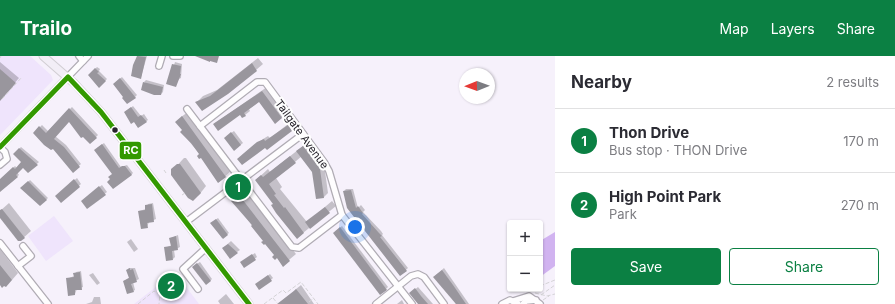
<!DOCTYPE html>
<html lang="en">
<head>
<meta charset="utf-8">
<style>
	body { margin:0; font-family:Inter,sans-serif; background:#f7f7f7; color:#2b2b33 }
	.controls { position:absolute; right:12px; bottom:12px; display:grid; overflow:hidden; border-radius:4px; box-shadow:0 1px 3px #0004 }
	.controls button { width:36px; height:36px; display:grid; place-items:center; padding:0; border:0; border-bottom:1px solid #e1e1e2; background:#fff; color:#2b2b33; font:20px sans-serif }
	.compass { position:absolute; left:459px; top:12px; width:36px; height:36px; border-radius:50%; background:#fff; box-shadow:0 1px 3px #0004; rotate:269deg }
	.you { position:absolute; left:355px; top:171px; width:14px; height:14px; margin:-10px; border:3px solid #fff; border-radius:50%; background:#1a73e8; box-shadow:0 0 0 6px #1a73e833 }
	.badge { display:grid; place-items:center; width:26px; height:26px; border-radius:50%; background:#0b8043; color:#fff; font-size:13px; font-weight:700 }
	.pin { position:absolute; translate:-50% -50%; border:2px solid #fff; box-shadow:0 1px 4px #0006 }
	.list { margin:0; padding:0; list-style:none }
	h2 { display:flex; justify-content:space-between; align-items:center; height:52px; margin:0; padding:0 16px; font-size:17px }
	h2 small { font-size:13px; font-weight:400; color:#7c7c81 }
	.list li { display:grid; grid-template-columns:26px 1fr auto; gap:12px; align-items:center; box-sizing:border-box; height:64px; padding:0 16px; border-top:1px solid #e1e1e2 }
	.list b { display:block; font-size:15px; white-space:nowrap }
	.list p { margin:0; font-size:13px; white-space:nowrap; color:#7c7c81 }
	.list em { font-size:13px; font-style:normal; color:#7c7c81 }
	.actions { display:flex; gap:8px; padding:12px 16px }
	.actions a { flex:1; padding:9px 0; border:1px solid #0b8043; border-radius:4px; text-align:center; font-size:14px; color:#0b8043 }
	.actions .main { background:#0b8043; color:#fff }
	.map { position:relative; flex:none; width:555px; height:248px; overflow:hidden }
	header { display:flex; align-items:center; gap:24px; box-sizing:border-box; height:56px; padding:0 20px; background:#0b8043; color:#fff }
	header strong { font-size:19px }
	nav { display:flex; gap:22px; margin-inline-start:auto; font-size:14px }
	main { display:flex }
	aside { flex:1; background:#fff }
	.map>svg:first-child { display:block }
	.green { fill:#efe4fc }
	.water { fill:#d1b3f0 }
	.shadow { fill:#0003 }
	.building { fill:#99969d }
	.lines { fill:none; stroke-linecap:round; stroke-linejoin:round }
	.minor-casing { stroke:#b0acb4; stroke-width:8 }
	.major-casing { stroke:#d1ced3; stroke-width:9 }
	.path { stroke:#d4d3d6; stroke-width:1; stroke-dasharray:4 2; stroke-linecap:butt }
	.minor { stroke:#fefdfe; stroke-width:5.5 }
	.major { stroke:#f2eef6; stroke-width:7 }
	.bus-1-casing { stroke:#fefefe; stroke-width:8 }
	.bus-1 { stroke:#390; stroke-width:5 }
	.bus-dot { fill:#27242c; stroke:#fefefe; stroke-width:1.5 }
	.labels { text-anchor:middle; stroke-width:4; stroke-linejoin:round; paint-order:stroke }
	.street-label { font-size:11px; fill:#27242c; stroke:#fefefe }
	.line-badge { stroke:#fefefe; stroke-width:1.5 }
	.badge-label { font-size:11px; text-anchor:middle; font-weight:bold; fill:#fff }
</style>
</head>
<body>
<header>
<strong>Trailo</strong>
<nav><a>Map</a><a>Layers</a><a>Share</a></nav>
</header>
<main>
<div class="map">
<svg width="555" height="248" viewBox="0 0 555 248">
	<rect width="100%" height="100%" fill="#f6f1fb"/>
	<g class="green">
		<path d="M 0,0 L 30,0 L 51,19 L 53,24 L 0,79 Z"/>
		<path d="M 54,160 L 73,185 L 46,205 L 28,180 Z"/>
		<path d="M 175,216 L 199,248 L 134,248 Z"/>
	</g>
	<path class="water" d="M 555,176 L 555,210 L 540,221 L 540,185 Z"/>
	<g class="shadow">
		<path d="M 138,0 L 147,0 L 141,21 L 134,9 Z"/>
		<path d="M 258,2 L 263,8 L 256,14 L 202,54 L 197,46 L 203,40 L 217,34 Z"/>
		<path d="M 0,6 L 19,22 L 0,44 Z"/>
		<path d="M 175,6 L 182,8 L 181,22 L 168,28 Z"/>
		<path d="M 97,11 L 100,13 L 99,15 L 107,23 L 99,31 L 89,19 Z"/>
		<path d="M 122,21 L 137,39 L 135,41 L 116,26 Z"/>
		<path d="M 146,24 L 164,29 L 163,36 L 161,38 L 144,26 Z"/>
		<path d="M 267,31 L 286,57 L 281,62 L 260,45 L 249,53 L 250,55 L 245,59 L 240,57 L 214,68 Z"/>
		<path d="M 133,50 L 141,60 L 144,58 L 148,64 L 138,71 L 127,55 Z"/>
		<path d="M 72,51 L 98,79 L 90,87 L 69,64 L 55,80 L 66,89 L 81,108 L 73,115 L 53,91 L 34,77 L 42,69 L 48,75 Z"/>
		<path d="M 188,56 L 231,115 L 219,126 L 200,98 L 181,76 L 183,74 L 181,61 Z"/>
		<path d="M 292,65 L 295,70 L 267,93 L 265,90 L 242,99 L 263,83 L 268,80 L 270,82 Z"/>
		<path d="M 234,75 L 243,87 L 234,94 L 227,80 Z"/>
		<path d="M 308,86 L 324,108 L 328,137 L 324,141 L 317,142 L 313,115 L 302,100 L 276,122 L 282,131 L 280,133 L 307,166 L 332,145 L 336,150 L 303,177 L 274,148 L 256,124 L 268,113 L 270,116 Z"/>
		<path d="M 104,87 L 121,111 L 127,109 L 133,117 L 131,119 L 111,123 L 113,118 L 97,92 Z"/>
		<path d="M 21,91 L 39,106 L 28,116 L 23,111 L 17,116 L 19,119 L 0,134 L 0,125 L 15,110 L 17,112 L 23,106 L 14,98 Z"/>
		<path d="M 184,102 L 186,102 L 206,130 L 199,139 L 191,143 L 171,116 Z"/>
		<path d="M 77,122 L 81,128 L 61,146 L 57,140 Z"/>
		<path d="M 30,124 L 48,142 L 40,149 L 22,132 Z"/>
		<path d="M 102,129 L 107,136 L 87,151 L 84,143 Z"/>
		<path d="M 346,133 L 353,133 L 358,152 L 361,149 L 365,154 L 363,156 L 381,175 L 383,178 L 382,179 L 408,212 L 400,219 L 344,135 Z"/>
		<path d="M 246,134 L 296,198 L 283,209 L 233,145 Z"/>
		<path d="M 9,147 L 31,175 L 21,184 L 0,160 L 0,155 Z"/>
		<path d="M 153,147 L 156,163 L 149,166 L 147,171 L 139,155 L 146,153 L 148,148 Z"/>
		<path d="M 218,162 L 229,177 L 222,182 L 211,167 Z"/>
		<path d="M 342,170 L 388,231 L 386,233 L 336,175 Z"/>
		<path d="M 178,179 L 180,191 L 174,194 L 175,201 L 173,203 L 165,192 L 172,189 L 171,182 Z"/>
		<path d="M 131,183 L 138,193 L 134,196 L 127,186 Z"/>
		<path d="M 231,185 L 240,194 L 237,196 L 223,192 Z"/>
		<path d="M 0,193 L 18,217 L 12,224 L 0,228 Z"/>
		<path d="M 255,197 L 257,201 L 244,211 L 243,205 Z"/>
		<path d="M 200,206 L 212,223 L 210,225 L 195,209 Z"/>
		<path d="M 129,212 L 135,212 L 139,223 L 133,226 L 135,234 L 133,235 L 124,225 L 130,221 L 127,214 Z"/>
		<path d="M 444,212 L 469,248 L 456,248 L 436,219 Z"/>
		<path d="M 81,215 L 83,231 L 77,233 L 75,238 L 67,223 L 74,220 L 76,216 Z"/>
		<path d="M 93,217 L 100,227 L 97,229 L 89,219 Z"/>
		<path d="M 270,218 L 273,222 L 260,233 L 259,227 Z"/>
		<path d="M 301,229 L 314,248 L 281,248 L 280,247 L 284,243 Z"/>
		<path d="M 418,231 L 433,248 L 419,248 L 412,236 Z"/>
		<path d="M 226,238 L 234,248 L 220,248 L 218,245 Z"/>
		<path d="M 94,241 L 100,241 L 101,248 L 86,248 L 92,246 Z"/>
		<path d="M 402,244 L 404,248 L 397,248 Z"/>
	</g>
	<g class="building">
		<path d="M 137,0 L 146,1 L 141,23 L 131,20 L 133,9 Z"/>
		<path d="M 195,0 L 219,0 L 217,7 L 210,5 L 210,6 Z"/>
		<path d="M 252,7 L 257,15 L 228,38 L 202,55 L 195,46 L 210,40 Z"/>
		<path d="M 172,8 L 181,10 L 180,18 L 181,18 L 176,31 L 166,28 Z"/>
		<path d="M 95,12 L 99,16 L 97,17 L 106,25 L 99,32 L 88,19 Z"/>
		<path d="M 0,13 L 16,27 L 0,45 Z"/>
		<path d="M 120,22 L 136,42 L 127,48 L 122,42 L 123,41 L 113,28 Z"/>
		<path d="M 143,26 L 163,31 L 161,39 L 154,39 L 141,34 Z"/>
		<path d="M 262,35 L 282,62 L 275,68 L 259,46 L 244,57 L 246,60 L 242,62 L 240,59 L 218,75 L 213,68 Z"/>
		<path d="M 131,51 L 138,61 L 141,59 L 147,66 L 138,72 L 134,66 L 131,68 L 124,56 Z"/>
		<path d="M 69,52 L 97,82 L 90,88 L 83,81 L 81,82 L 69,66 L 54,83 L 64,91 L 80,111 L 73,117 L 53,93 L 51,94 L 44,89 L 33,77 L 39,70 L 46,77 Z"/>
		<path d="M 182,60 L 226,121 L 218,127 L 201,102 L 199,103 L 197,100 L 199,98 L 191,87 L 180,76 L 182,74 L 175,66 Z"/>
		<path d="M 288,69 L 292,75 L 267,94 L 265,92 L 242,109 L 237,103 L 257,86 L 264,83 L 265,85 Z"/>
		<path d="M 231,76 L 241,89 L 234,95 L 224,82 Z"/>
		<path d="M 102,88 L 119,112 L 122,110 L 125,110 L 132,119 L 113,133 L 107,126 L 110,123 L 108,121 L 112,118 L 94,94 Z"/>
		<path d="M 303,90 L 320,113 L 324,142 L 316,143 L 312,116 L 296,95 Z"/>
		<path d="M 19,92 L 38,109 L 28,117 L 23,112 L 16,119 L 18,121 L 0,136 L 0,123 L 13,111 L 15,113 L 21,106 L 13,98 Z"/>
		<path d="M 290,100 L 296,107 L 269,128 L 276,138 L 274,139 L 284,152 L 285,151 L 304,177 L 297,183 L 276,157 L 271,149 L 273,148 L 255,124 L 261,119 L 263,121 Z"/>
		<path d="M 177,108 L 180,108 L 201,137 L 193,145 L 188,142 L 171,119 L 171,113 Z"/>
		<path d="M 74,123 L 80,131 L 61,147 L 55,140 Z"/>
		<path d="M 28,125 L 47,144 L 40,150 L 20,132 Z"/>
		<path d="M 99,130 L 106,139 L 87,153 L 81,145 Z"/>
		<path d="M 351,134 L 356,152 L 358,150 L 363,157 L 362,158 L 379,177 L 382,180 L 380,181 L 407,215 L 400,220 L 347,152 L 343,135 Z"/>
		<path d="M 239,139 L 290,205 L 283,211 L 277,202 L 275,204 L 272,201 L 274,199 L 265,188 L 264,189 L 261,186 L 263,185 L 251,170 L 252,169 L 231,145 Z"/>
		<path d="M 152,148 L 154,166 L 147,167 L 148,172 L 141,173 L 138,155 L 145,154 L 145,149 Z"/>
		<path d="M 325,151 L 330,157 L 310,173 L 305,166 Z"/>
		<path d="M 2,153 L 25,182 L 21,185 L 18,185 L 0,162 L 0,154 Z"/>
		<path d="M 216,163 L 228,179 L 223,183 L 210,167 Z"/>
		<path d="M 340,171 L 387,234 L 380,239 L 333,177 Z"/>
		<path d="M 176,180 L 178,194 L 172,195 L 173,204 L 166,205 L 164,191 L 171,190 L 169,182 Z"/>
		<path d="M 228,188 L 238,197 L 230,203 L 222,192 Z"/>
		<path d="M 252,198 L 256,204 L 244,212 L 240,206 Z"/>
		<path d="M 197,207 L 211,225 L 206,229 L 192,211 Z"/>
		<path d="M 0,209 L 12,224 L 6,231 L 4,230 L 2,232 L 0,229 Z"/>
		<path d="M 130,212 L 130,214 L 133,213 L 137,226 L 131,228 L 134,236 L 127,238 L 123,225 L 129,222 L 126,214 Z"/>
		<path d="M 442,214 L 453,229 L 466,248 L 456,248 L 433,221 Z"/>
		<path d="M 80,216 L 82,234 L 75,234 L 75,239 L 68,240 L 66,222 L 74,221 L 73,217 Z"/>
		<path d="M 268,219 L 272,225 L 259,234 L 255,228 Z"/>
		<path d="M 415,232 L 421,240 L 428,248 L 418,248 L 409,237 Z"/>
		<path d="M 296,233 L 308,248 L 277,248 L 294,235 Z"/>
	</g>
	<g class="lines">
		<g class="minor-casing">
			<g id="minor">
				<path d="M 79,0 L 83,5"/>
				<path d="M 173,0 L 180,0"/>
				<path d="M 159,10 L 162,0"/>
				<path d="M 187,53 L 292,191 L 299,192 L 342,159"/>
				<path d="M 200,70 L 257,26 L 265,26 L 324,106 L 329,115 L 342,159 L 412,248"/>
				<path d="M 0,91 L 88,0"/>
				<path d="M 0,109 L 7,103 L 5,96 L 0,91"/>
				<path d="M 186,166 L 303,78"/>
				<path d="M 0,187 L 48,248"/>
				<path d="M 18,210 L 31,200 L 23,190"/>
				<path d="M 198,233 L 183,213 L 206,192"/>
				<path d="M 513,245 L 529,240 L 540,248"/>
				<path d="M 376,248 L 411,220 L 418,218 L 424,221 L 444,248"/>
				<path d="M 502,248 L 510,244 L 518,248"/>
				<path d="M 523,248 L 526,245 L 536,244"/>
			</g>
		</g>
		<g class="major-casing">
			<path id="major" d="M 43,0 L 75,28 L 101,56 L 249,248"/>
		</g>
		<g class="path">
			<path d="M 0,2 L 1,0"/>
			<path d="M 2,43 L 22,21"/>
			<path d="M 164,114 L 166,117"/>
			<path d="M 182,139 L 185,137"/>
			<path d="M 540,230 L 555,224"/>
			<path d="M 528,235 L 532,233"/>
			<path d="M 535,237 L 547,240 L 555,238"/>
			<path d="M 541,239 L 555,229"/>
			<path d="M 273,242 L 278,248"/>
			<path d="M 543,244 L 549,240"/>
			<path d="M 309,246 L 313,243"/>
			<path d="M 138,248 L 154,235 L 160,238 L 159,248"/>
			<path d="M 264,248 L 283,234 L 286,237 L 301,226 L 318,248"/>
		</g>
		<use href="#minor" class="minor"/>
		<use href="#major" class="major"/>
		<g class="bus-1-casing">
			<path id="bus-1" d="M 0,91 L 68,21 L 101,56 L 249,248"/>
		</g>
		<use href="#bus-1" class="bus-1"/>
	</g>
	<circle class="bus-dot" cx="115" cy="74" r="3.5"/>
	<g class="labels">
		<g class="street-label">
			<text transform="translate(302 78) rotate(54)" y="4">Tailgate Avenue</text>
		</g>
	</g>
	<rect class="line-badge" x="119" y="85" width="23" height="19" rx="4" fill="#390"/>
	<g class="badge-label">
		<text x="131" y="98">RC</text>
	</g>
</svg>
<div class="controls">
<button>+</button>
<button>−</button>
</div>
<svg class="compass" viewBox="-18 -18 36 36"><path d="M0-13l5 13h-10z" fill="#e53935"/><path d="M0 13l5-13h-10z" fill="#7c7c81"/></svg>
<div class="you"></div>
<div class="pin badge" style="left:238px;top:131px">1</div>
<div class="pin badge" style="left:171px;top:230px">2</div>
</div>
<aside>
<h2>Nearby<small>2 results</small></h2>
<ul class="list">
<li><span class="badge">1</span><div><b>Thon Drive</b><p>Bus stop · THON Drive</p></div><em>170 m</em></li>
<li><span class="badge">2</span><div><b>High Point Park</b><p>Park</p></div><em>270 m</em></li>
</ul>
<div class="actions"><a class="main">Save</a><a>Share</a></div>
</aside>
</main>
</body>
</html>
